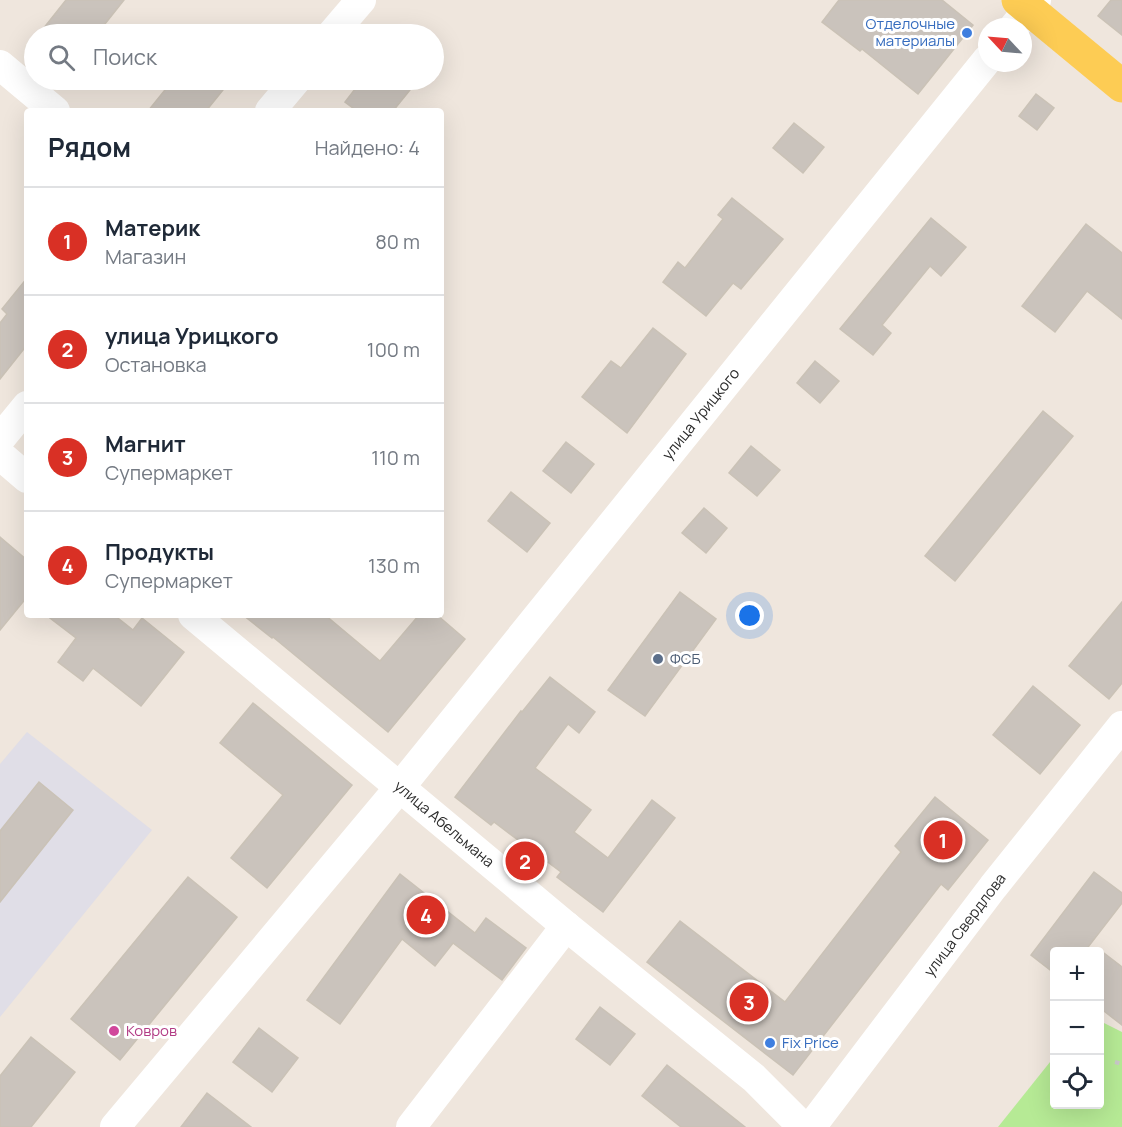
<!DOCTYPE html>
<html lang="ru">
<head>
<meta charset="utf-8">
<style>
	body { margin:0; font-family:Manrope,sans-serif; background:#f6f6f7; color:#1f2937 }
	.controls { position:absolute; right:18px; bottom:18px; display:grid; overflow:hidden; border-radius:6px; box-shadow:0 6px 24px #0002 }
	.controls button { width:54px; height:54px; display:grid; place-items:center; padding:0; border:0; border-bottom:2px solid #e0e1e3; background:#fff; color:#1f2937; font:30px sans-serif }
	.compass { position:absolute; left:978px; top:18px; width:54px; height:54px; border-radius:50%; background:#fff; box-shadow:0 6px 24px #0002; rotate:296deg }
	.you { position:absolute; left:750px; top:616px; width:21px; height:21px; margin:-15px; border:4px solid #fff; border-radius:50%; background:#1a73e8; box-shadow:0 0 0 9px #1a73e833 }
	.badge { display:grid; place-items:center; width:39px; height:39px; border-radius:50%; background:#d93025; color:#fff; font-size:20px; font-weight:700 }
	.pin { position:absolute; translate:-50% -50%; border:3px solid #fff; box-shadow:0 2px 6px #0006 }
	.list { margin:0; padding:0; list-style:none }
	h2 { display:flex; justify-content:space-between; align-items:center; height:78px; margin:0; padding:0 24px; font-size:26px }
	h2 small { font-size:20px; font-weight:400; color:#747a83 }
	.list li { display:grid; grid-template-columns:39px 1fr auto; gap:18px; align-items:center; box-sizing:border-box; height:108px; padding:0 24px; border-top:2px solid #e0e1e3 }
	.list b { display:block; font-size:22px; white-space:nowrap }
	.list p { margin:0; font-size:20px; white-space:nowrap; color:#747a83 }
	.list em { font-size:20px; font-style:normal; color:#747a83 }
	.icon { flex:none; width:33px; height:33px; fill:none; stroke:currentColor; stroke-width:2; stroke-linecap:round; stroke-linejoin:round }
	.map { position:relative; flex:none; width:1122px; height:1127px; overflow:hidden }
	.search { position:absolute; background:#fff; box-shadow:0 6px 24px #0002; left:24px; top:24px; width:420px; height:66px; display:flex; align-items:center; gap:15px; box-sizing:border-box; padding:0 21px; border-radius:33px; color:#747a83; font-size:22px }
	.panel { position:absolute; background:#fff; box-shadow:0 6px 24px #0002; left:24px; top:108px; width:420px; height:510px; border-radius:6px }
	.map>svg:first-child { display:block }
	.industrial { fill:#e0dee7 }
	.green { fill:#b6ea95 }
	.building { fill:#cac3bc; stroke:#cac2b6; stroke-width:1.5 }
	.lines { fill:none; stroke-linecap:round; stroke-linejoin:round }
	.path { stroke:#c8c8c8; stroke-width:4; stroke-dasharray:4.5 3; stroke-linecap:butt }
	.minor { stroke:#fff; stroke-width:30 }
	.major { stroke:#fdcc54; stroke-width:33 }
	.shop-dot { fill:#3f7fe0; stroke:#fff; stroke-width:2 }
	.service-dot { fill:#5c6f8a; stroke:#fff; stroke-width:2 }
	.hotel-dot { fill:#d1479c; stroke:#fff; stroke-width:2 }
	.labels { text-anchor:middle; stroke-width:6; stroke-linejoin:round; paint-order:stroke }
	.shop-label { font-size:15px; fill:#366cbe; stroke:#fff; text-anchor:end }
	.street-label { font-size:15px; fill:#2c2c2c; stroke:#fff }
	.service-label { font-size:15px; fill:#4e5e75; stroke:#fff; text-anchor:start }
	.hotel-label { font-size:15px; fill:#b23c85; stroke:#fff; text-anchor:start }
</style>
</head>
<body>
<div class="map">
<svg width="1122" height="1127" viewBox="0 0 1122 1127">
	<rect width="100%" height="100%" fill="#efe6dd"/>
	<path class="industrial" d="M 27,732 L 152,830 L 0,1017 L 0,764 Z"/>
	<path class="green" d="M 1100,1021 L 1122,1032 L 1122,1127 L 998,1127 L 1054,1057 L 1054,1104 L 1100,1104 Z"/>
	<g class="building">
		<path d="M 66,0 L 124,0 L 97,34 L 39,34 Z"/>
		<path d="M 839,0 L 942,0 L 973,25 L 918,94 L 862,49 L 860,51 L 822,22 Z"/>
		<path d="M 1111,0 L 1122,0 L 1122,35 L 1098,16 Z"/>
		<path d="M 173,80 L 231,80 L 206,111 L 148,111 Z"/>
		<path d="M 362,80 L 418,80 L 393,111 L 357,111 L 345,102 Z"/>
		<path d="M 1036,94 L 1054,108 L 1037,130 L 1019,116 Z"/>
		<path d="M 794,123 L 824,147 L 803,173 L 773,148 Z"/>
		<path d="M 732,198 L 783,239 L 741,289 L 733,283 L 706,316 L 663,282 L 678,262 L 685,268 L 723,219 L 718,215 Z"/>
		<path d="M 931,218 L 966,247 L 941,276 L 930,266 L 882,325 L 891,333 L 873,355 L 840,329 Z"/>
		<path d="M 1086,224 L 1122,253 L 1122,319 L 1087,291 L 1055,332 L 1022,306 Z"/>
		<path d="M 27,278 L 27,345 L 0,379 L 0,323 L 7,314 L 2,309 Z"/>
		<path d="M 653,328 L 686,354 L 627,433 L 582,397 L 611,361 L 621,368 Z"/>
		<path d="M 815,361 L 839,381 L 820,403 L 797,383 Z"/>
		<path d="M 1043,411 L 1073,436 L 955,581 L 925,556 Z"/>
		<path d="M 566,442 L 594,464 L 571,493 L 543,471 Z"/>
		<path d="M 751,446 L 780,470 L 757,496 L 729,473 Z"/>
		<path d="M 511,492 L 550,523 L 527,552 L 488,521 Z"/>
		<path d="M 704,508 L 727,528 L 706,553 L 682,533 Z"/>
		<path d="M 0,537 L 27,560 L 27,597 L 0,630 Z"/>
		<path d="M 680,592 L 716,619 L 645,716 L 608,690 Z"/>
		<path d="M 1122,602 L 1122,683 L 1109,699 L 1069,666 Z"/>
		<path d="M 46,615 L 114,615 L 133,630 L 142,618 L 184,652 L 141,706 L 93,668 L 83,681 L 58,662 L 76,638 Z"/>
		<path d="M 243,615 L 325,615 L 380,661 L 419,615 L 437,615 L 465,639 L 388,732 L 273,637 L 272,638 Z"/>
		<path d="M 550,677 L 595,712 L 579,733 L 568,724 L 535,768 L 591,810 L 574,832 L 608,858 L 652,800 L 675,818 L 603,912 L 557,877 L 561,872 L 494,822 L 491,825 L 455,797 L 521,711 L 522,712 Z"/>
		<path d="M 1033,686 L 1080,725 L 1040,774 L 993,735 Z"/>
		<path d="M 253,703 L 352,785 L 267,888 L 231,858 L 283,795 L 220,743 Z"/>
		<path d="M 39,782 L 73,810 L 0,902 L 0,831 Z"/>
		<path d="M 935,797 L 988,840 L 948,890 L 941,884 L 793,1075 L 647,962 L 680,921 L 785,1002 L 901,852 L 895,846 Z"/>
		<path d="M 1094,872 L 1122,893 L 1122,903 L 1085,951 L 1054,951 L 1054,973 L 1031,955 Z"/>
		<path d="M 400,874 L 475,933 L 486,918 L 526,948 L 502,980 L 453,943 L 435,966 L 402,939 L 340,1024 L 307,1000 Z"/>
		<path d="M 188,877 L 237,917 L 120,1060 L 71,1019 Z"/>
		<path d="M 1100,950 L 1122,967 L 1122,1025 L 1100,1008 Z"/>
		<path d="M 600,1007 L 635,1034 L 610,1065 L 576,1039 Z"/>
		<path d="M 259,1028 L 298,1058 L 272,1092 L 233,1062 Z"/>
		<path d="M 31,1037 L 75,1072 L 31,1127 L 0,1127 L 0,1076 Z"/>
		<path d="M 667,1065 L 745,1127 L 681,1127 L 642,1096 Z"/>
		<path d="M 207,1093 L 251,1127 L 181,1127 Z"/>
	</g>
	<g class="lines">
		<path class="path" d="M 1115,1062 L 1122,1064"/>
		<g class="minor">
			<path d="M 1014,27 L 1036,0"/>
			<path d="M 332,34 L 361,0"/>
			<path d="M 0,65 L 55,111"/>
			<path d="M 270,111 L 296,80"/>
			<path d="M 0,439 L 27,406"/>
			<path d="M 0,455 L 27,478"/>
			<path d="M 193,615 L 566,926 L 754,1078 L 803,1127"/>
			<path d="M 115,1127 L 400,787 L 987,60"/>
			<path d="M 411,1127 L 566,926"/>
			<path d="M 811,1127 L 993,887 L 1122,726"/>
		</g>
		<path class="major" d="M 1018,0 L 1122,86"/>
	</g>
	<g class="shop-dot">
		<circle cx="967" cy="33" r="6"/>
		<circle cx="770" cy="1043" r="6"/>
	</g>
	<circle class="service-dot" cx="658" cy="659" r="6"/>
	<circle class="hotel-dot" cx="114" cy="1031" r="6"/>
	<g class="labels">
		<g class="shop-label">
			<text x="955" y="29">Отделочные<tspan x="955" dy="17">материалы</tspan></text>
			<text x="782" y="1048" text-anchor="start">Fix Price</text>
		</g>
		<g class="street-label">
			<text transform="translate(701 414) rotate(-51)" y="5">улица Урицкого</text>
			<text transform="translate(444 824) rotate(40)" y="5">улица Абельмана</text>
			<text transform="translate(965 925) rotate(-53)" y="5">улица Свердлова</text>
		</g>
		<g class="service-label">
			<text x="670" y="664">ФСБ</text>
		</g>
		<g class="hotel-label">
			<text x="126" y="1036">Ковров</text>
		</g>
	</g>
</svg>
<div class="controls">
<button>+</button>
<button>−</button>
<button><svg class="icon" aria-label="locate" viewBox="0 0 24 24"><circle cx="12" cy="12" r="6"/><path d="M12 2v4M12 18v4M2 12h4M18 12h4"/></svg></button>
</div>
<svg class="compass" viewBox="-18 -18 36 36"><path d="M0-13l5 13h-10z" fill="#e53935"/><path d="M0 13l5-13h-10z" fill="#747a83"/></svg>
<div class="you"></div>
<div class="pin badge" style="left:943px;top:840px">1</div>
<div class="pin badge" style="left:525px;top:861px">2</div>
<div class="pin badge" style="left:749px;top:1002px">3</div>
<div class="pin badge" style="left:426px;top:915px">4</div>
<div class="search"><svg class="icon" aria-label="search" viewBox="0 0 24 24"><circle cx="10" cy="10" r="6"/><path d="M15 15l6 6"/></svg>Поиск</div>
<section class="panel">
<h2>Рядом<small>Найдено: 4</small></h2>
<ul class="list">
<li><span class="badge">1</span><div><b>Материк</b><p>Магазин</p></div><em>80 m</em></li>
<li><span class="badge">2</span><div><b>улица Урицкого</b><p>Остановка</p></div><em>100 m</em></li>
<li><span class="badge">3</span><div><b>Магнит</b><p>Супермаркет</p></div><em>110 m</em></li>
<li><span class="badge">4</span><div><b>Продукты</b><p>Супермаркет</p></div><em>130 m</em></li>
</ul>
</section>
</div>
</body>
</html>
